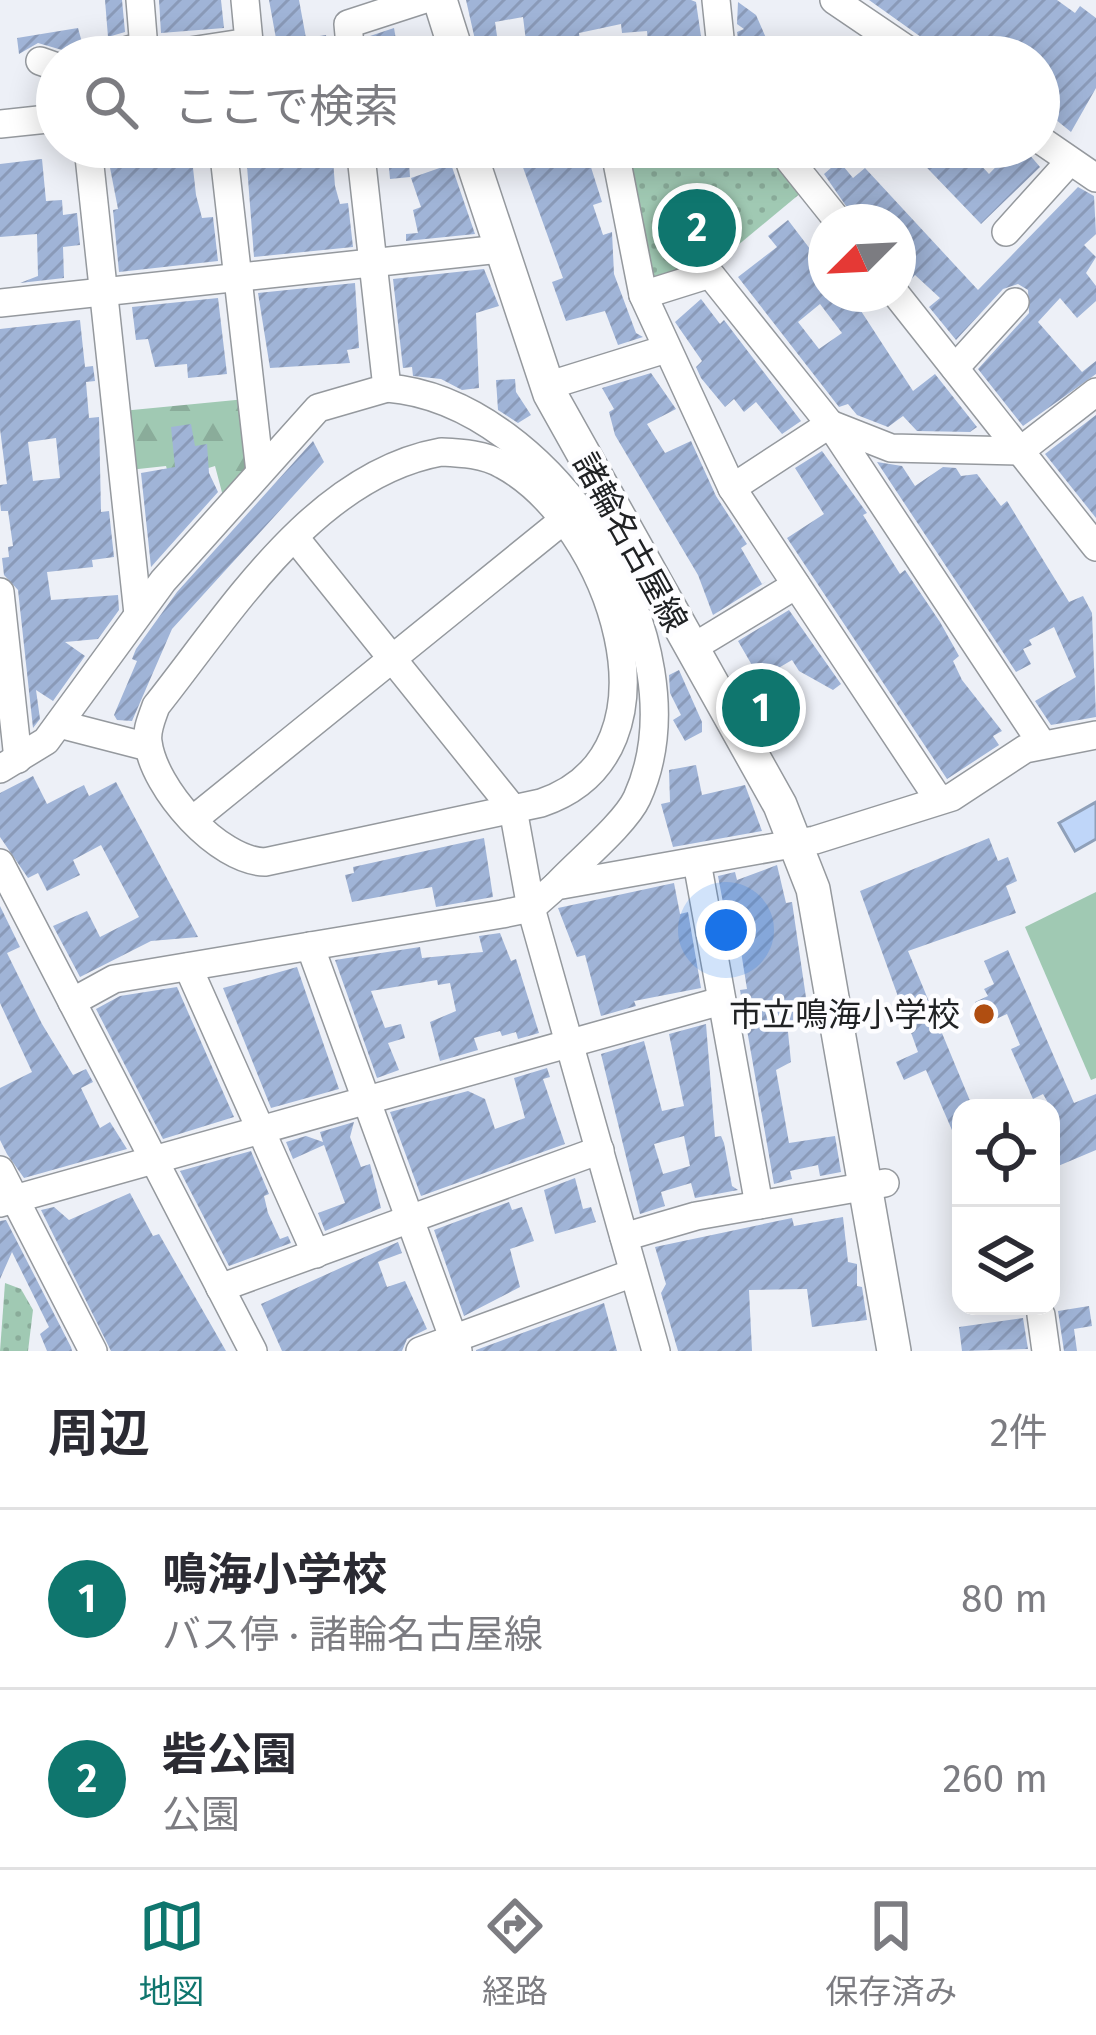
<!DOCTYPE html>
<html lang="ja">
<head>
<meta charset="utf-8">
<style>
	body { margin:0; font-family:"Fira Sans","Noto Sans JP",sans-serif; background:#f7f7f7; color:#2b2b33 }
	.controls { position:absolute; right:36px; bottom:36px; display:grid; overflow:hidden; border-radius:24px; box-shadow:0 6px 30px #0003 }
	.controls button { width:108px; height:108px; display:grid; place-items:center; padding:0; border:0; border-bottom:3px solid #e1e1e2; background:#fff; color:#2b2b33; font:60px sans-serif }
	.compass { position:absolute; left:808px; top:204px; width:108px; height:108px; border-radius:50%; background:#fff; box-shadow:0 6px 30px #0003; rotate:246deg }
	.you { position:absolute; left:726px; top:930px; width:42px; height:42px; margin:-30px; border:9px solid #fff; border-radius:50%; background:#1a73e8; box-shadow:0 0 0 18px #1a73e833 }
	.badge { display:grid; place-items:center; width:78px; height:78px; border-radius:50%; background:#0f766e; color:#fff; font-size:39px; font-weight:700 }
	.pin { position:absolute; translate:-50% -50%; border:6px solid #fff; box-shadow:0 3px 12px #0006 }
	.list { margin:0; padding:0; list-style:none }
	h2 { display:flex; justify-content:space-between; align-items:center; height:156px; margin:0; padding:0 48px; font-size:51px }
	h2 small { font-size:39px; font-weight:400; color:#7c7c81 }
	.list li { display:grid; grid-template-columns:78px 1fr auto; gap:36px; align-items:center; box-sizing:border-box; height:180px; padding:0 48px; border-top:3px solid #e1e1e2 }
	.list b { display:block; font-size:45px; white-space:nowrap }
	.list p { margin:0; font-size:39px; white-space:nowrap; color:#7c7c81 }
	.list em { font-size:39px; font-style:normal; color:#7c7c81 }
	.icon { flex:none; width:66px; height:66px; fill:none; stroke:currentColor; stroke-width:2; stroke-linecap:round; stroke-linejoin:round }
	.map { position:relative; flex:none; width:1096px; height:1351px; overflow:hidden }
	.search { position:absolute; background:#fff; box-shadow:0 6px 30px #0003; left:36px; right:36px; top:36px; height:132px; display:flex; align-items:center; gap:30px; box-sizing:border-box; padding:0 42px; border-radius:66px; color:#7c7c81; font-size:45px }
	.sheet { height:516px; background:#fff }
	nav { display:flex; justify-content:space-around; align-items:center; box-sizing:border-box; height:168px; border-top:3px solid #e1e1e2; background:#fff; font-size:33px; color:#7c7c81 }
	nav a { display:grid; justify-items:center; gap:6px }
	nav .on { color:#0f766e }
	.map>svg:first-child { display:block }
	.forest { fill:url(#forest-firs) }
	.park { fill:url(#park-dots) }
	.garden { fill:#a0c9b3 }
	.water { fill:#bfd6f9; stroke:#8fa0b9; stroke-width:3 }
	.building { fill:url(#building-hatch); fill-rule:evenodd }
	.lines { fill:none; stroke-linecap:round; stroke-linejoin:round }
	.minor-casing { stroke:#95999e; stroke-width:30 }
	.major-casing { stroke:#95999e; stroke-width:36 }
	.minor { stroke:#fff; stroke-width:27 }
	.major { stroke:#fff; stroke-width:33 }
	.poi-dot { fill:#b04e11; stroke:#fdfdff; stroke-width:4.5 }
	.labels { text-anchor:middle; stroke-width:9; stroke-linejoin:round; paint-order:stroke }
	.street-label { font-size:33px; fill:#202224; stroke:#fdfdff }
	.poi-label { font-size:33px; fill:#202224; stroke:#fdfdff; text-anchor:end }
</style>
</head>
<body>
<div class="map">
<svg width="1096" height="1351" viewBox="0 0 1096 1351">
	<defs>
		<pattern id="forest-firs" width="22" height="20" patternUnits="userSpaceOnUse" patternTransform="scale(3)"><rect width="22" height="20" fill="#a0c9b3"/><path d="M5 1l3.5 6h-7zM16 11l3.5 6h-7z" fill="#8aac9a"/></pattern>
		<pattern id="park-dots" width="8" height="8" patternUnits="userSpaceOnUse" patternTransform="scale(3)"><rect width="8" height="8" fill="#a0c9b3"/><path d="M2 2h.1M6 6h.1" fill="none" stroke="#8aac9a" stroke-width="1.8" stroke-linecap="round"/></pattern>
		<pattern id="building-hatch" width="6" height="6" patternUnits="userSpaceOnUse" patternTransform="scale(3)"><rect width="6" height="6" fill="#a0b4d7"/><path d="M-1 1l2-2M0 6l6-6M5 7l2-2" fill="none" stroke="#8a9ab8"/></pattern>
	</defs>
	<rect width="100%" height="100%" fill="#edf0f7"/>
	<path class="forest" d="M 246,399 L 253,467 L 224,500 L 215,466 L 170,480 L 166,466 L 129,470 L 122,411 Z"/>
	<g class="park">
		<path d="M 622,147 L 766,147 L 802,192 L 714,265 L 653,284 Z"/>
		<path d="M 5,1283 L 21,1289 L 33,1310 L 28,1351 L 0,1351 Z"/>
	</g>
	<path class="garden" d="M 1096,892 L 1096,1078 L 1091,1080 L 1025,927 Z"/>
	<path class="water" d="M 1096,802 L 1096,839 L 1075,851 L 1059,823 Z"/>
	<g class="building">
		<path d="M 105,0 L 122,0 L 125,32 L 108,37 Z"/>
		<path d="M 159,0 L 221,0 L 224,28 L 161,33 Z"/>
		<path d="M 269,0 L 299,0 L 306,38 L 326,35 L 329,57 L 259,57 L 266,45 L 277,44 Z"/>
		<path d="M 466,0 L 691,0 L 696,2 L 704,57 L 649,57 L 647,31 L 622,33 L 621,24 L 579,33 L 581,48 L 569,53 L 528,57 L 523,17 L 495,22 L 499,50 L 478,53 Z"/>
		<path d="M 869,0 L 1057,0 L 1075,13 L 1080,6 L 1096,18 L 1096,88 L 1071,132 L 1039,106 L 1039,57 L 936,57 L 928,42 Z"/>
		<path d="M 738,2 L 756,15 L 770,47 L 757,38 L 758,45 L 740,52 L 737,32 L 744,29 L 737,24 Z"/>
		<path d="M 78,28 L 86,57 L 38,43 L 19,54 L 17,38 Z"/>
		<path d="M 394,28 L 399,57 L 369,57 L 367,37 Z"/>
		<path d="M 106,147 L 205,147 L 207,167 L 193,168 L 196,195 L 202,218 L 213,217 L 218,261 L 119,272 L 113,210 L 118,209 Z"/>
		<path d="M 286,147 L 332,147 L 335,186 L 340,204 L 348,203 L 353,247 L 254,257 L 247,166 L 288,162 Z"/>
		<path d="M 387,147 L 408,147 L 410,177 L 390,179 Z"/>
		<path d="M 527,147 L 593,147 L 597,159 L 589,161 L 602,202 L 593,205 L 603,235 L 612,232 L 614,274 L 636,333 L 643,337 L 618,345 L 605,311 L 566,321 L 552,282 L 563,278 L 521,162 L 531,159 Z"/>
		<path d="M 907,147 L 964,147 L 989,174 L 1015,147 L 1023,147 L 1040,167 L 981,224 Z"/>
		<path d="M 42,159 L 46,201 L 62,200 L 63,215 L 77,213 L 80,245 L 63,247 L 64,278 L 20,283 L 38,276 L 37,234 L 0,237 L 0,164 Z"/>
		<path d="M 839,161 L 853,178 L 865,168 L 978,290 L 1078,187 L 1094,196 L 1096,234 L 1084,245 L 1096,257 L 1086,273 L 1096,286 L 1096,301 L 1077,318 L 1060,298 L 1038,322 L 1082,372 L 1096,361 L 1096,374 L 1023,426 L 978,369 L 1029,313 L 1028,290 L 1018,284 L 1003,289 L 956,340 L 929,307 L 940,298 L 915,275 L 909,282 L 898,274 L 898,222 L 857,222 L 824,174 Z"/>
		<path d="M 451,164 L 475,234 L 406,241 L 406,234 L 418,233 L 413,210 L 421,207 L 411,178 Z"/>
		<path d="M 788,220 L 823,266 L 826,294 L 850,294 L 913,391 L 935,374 L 977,427 L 970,432 L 917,431 L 903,416 L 888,427 L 857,415 L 848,404 L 839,407 L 738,277 L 777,247 L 768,236 ZM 820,304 L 842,333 L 819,349 L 798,322 Z"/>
		<path d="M 484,269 L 499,306 L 476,313 L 479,388 L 462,390 L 441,379 L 413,376 L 412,367 L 403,368 L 393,279 Z"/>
		<path d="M 355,283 L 359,348 L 347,350 L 350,363 L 270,368 L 258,293 Z"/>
		<path d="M 218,298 L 227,374 L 188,378 L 187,364 L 155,367 L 148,339 L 136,340 L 132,307 Z"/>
		<path d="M 701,299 L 720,324 L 724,320 L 801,421 L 782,434 L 756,402 L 744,412 L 734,399 L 725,407 L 701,378 L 696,367 L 702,361 L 675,322 Z"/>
		<path d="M 80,320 L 85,367 L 93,366 L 95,381 L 86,382 L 89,418 L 99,417 L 101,512 L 109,511 L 114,557 L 92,560 L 93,567 L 47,572 L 51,600 L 118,595 L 119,610 L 98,639 L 65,642 L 85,656 L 53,701 L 36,690 L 40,719 L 33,728 L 18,590 L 4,575 L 2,558 L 9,557 L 8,547 L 13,546 L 8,511 L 1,511 L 0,501 L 0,485 L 7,484 L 0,429 L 0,329 ZM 56,438 L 60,478 L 33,481 L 28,442 Z"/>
		<path d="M 651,373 L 676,409 L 647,424 L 665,453 L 691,441 L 716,496 L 747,544 L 741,548 L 762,584 L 767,581 L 713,615 L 698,575 L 615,435 L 609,412 L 614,409 L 602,388 Z"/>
		<path d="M 515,379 L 516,392 L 531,415 L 518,423 L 498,410 L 496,380 Z"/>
		<path d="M 1096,415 L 1096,518 L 1045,454 Z"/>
		<path d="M 191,424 L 195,446 L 207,444 L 209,473 L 218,492 L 151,567 L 141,473 L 175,467 L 171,427 Z"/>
		<path d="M 313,441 L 324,462 L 172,629 L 132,721 L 117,720 L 114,715 L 137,661 L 132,659 L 136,649 L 177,592 Z"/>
		<path d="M 822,451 L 867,513 L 863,515 L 900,574 L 905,570 L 940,622 L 959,656 L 953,661 L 962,680 L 1002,731 L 993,736 L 999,745 L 947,779 L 787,538 L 824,514 L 795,468 Z"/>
		<path d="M 877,462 L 902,466 L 915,486 L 943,467 L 956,468 L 961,476 L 977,474 L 1001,506 L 1007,501 L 1069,602 L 1083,596 L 1092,613 L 1096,717 L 1051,725 L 1035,701 L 1076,677 L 1054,627 L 1029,640 L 1032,645 L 1023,649 L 1031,664 L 1016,672 Z"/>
		<path d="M 789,610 L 841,684 L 833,690 L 799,671 L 792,660 L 760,679 L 738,641 Z"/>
		<path d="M 679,670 L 702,722 L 702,732 L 685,741 L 673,720 L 681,715 L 670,693 L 669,675 Z"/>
		<path d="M 696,765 L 702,795 L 745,785 L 762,831 L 673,847 L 661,804 L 670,802 L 669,770 Z"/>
		<path d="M 33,776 L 47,804 L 84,785 L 89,796 L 116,782 L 198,937 L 151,941 L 80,977 L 53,926 L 87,911 L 100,937 L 139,917 L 101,845 L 73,860 L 80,875 L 47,891 L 38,873 L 28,878 L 0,837 L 0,793 Z"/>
		<path d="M 484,838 L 493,897 L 436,907 L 432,887 L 352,902 L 345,875 L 354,873 L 353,867 Z"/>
		<path d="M 989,838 L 998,861 L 1008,857 L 1017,881 L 1006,886 L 1016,913 L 908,951 L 973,1108 L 961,1108 L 961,1151 L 926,1070 L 904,1080 L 896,1062 L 918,1052 L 860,891 Z"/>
		<path d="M 777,865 L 786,903 L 792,902 L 809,1018 L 787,1022 L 791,1062 L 776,1070 L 789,1143 L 835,1136 L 841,1172 L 820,1176 L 818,1165 L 790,1171 L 792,1179 L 774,1184 L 740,990 L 747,989 L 740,945 L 734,947 L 728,929 L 718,876 L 735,872 L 737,880 Z"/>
		<path d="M 674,883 L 680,914 L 688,912 L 701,988 L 634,1001 L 636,1006 L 601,1016 L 585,955 L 577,957 L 558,908 Z"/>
		<path d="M 0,906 L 20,947 L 7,953 L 42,1024 L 73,1075 L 86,1069 L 93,1082 L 81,1088 L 100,1128 L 110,1122 L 127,1149 L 24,1178 L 7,1154 L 0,1140 L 0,1088 L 32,1072 L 0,1003 Z"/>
		<path d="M 500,933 L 511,961 L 516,959 L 539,1033 L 518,1039 L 516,1032 L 502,1036 L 500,1031 L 474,1038 L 478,1050 L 440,1061 L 430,1022 L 456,1011 L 450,983 L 438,985 L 437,980 L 371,991 L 385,1028 L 401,1024 L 405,1038 L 388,1043 L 399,1070 L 377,1078 L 335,960 L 420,947 L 422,958 L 483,952 L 479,936 Z"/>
		<path d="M 1008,950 L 1074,1103 L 1096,1094 L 1096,1150 L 1051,1169 L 1051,1108 L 1043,1094 L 1033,1099 L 1011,1049 L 1020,1045 L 1007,1014 L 985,1024 L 975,1002 L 988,996 L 984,989 L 994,984 L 984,961 Z"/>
		<path d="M 297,967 L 339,1089 L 271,1108 L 223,988 Z"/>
		<path d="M 177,987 L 234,1117 L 163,1139 L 96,1009 L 120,996 Z"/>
		<path d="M 706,1024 L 715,1137 L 721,1136 L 724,1143 L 732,1186 L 738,1190 L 695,1198 L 691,1183 L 661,1192 L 665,1206 L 640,1214 L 601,1054 L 644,1041 L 662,1111 L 684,1106 L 669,1034 ZM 684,1136 L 690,1166 L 663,1174 L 654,1144 Z"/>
		<path d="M 547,1068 L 550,1077 L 543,1079 L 565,1144 L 421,1196 L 390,1112 L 468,1091 L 485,1099 L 495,1129 L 525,1118 L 514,1078 Z"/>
		<path d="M 354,1122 L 350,1137 L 361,1167 L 370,1164 L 381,1208 L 325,1231 L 318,1213 L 345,1203 L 324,1145 L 293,1159 L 286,1142 L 306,1136 L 323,1142 L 320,1132 Z"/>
		<path d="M 251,1151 L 269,1194 L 264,1196 L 268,1213 L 280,1239 L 288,1236 L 291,1243 L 229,1266 L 180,1171 Z"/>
		<path d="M 575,1178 L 583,1209 L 591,1207 L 596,1222 L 555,1234 L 544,1190 Z"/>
		<path d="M 130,1193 L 153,1236 L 159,1234 L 226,1351 L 111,1351 L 41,1210 L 54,1207 L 69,1220 Z"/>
		<path d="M 509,1202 L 512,1210 L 522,1207 L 534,1241 L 510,1249 L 520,1287 L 464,1316 L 434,1230 Z"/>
		<path d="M 843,1217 L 848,1262 L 857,1264 L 857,1286 L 862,1287 L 867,1320 L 812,1327 L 807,1289 L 749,1290 L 752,1351 L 678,1351 L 661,1293 L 666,1284 L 655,1247 L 792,1218 L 794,1226 Z"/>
		<path d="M 6,1220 L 71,1347 L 72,1351 L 47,1351 L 40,1334 L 49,1327 L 12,1252 L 0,1279 L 0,1221 Z"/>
		<path d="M 398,1242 L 402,1253 L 378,1262 L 387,1287 L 405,1281 L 427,1329 L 407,1339 L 402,1351 L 282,1351 L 261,1304 Z"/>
		<path d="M 604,1303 L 617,1351 L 476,1351 L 476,1350 Z"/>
		<path d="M 1089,1306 L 1092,1326 L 1074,1329 L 1077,1351 L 1064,1351 L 1058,1311 Z"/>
		<path d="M 1023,1318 L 1028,1349 L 962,1351 L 959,1327 Z"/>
	</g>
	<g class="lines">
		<g class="minor-casing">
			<g id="minor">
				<path d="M 140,0 L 144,49"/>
				<path d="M 716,0 L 722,57"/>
				<path d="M 834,0 L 918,57"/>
				<path d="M 105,57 L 132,49 L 177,53 L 249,42 L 245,0"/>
				<path d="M 351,57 L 348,24 L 422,0"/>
				<path d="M 40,61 L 57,67"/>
				<path d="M 0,124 L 57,118"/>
				<path d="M 1039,139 L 1096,178"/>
				<path d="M 88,147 L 138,614"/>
				<path d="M 223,147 L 260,472"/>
				<path d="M 614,147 L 643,295 L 732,488 L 939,800"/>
				<path d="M 779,147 L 839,222"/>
				<path d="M 1006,232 L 1070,161"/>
				<path d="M 896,294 L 1096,547"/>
				<path d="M 643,295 L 710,274 L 830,424 L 732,488"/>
				<path d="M 0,303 L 500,249"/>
				<path d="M 955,368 L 1015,302"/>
				<path d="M 563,381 L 666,349"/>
				<path d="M 387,388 C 552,401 707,644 637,798 C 625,824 577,863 556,886"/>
				<path d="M 441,452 C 462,453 484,454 503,465 C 608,522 692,752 541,803 L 265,862 C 218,861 154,789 148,742 C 146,730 152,718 156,706 C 230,613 314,475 441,452 Z"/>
				<path d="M 296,539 L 513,809 L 531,908 L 656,1351"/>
				<path d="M 0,592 L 18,759"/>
				<path d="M 707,639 L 796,585"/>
				<path d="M 59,724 L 148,747"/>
				<path d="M 1042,744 L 830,424 L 891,448 L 1020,451 L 1096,392"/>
				<path d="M 0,769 L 46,741 L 163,581 L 318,408 L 387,388 L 360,147"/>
				<path d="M 194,819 L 561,522"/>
				<path d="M 697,862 L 759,1205"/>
				<path d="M 0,863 L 253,1351"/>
				<path d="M 310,946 L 458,1351"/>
				<path d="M 188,967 L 316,1254"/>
				<path d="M 72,1002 L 114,979 L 502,914 L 531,908 L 556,886 L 815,840 L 952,797 L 1025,749 L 1096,735"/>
				<path d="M 0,1170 L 93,1351"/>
				<path d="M 0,1203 L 721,1001"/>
				<path d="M 624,1237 L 696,1216 L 885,1183"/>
				<path d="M 220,1288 L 600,1150"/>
				<path d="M 1041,1315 L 1046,1351"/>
				<path d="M 420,1351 L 633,1273"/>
			</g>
		</g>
		<g class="major-casing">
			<g id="major">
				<path d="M 440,0 L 458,57"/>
				<path d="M 468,147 L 550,394 L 780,805 L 813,889 L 894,1351"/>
			</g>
		</g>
		<use href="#minor" class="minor"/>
		<use href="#major" class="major"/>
	</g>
	<circle class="poi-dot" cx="984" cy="1014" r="12"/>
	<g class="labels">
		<g class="street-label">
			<text transform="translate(631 542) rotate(61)" y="12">諸輪名古屋線</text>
		</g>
		<g class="poi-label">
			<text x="960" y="1026">市立鳴海小学校</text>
		</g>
	</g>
</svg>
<div class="controls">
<button><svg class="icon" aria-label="locate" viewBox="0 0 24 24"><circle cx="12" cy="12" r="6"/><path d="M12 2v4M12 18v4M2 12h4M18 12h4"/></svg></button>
<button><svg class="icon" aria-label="layers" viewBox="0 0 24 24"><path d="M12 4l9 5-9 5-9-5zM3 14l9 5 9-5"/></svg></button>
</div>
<svg class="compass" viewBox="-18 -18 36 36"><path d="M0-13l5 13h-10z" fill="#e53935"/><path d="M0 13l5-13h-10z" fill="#7c7c81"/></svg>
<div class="you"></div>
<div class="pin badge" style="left:761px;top:708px">1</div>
<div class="pin badge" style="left:697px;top:228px">2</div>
<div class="search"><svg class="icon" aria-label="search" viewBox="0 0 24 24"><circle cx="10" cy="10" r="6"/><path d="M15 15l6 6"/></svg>ここで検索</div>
</div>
<section class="sheet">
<h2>周辺<small>2件</small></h2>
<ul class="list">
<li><span class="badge">1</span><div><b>鳴海小学校</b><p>バス停 · 諸輪名古屋線</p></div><em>80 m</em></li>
<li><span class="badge">2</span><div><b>砦公園</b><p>公園</p></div><em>260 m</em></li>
</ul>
</section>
<nav>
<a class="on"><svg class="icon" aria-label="map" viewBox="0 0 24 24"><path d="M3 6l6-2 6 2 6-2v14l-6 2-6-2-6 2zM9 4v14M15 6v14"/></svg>地図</a>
<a><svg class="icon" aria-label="directions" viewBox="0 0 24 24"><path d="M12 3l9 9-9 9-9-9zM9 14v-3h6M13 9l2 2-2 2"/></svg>経路</a>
<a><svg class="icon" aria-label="saved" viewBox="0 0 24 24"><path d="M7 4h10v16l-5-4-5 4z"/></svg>保存済み</a>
</nav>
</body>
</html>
